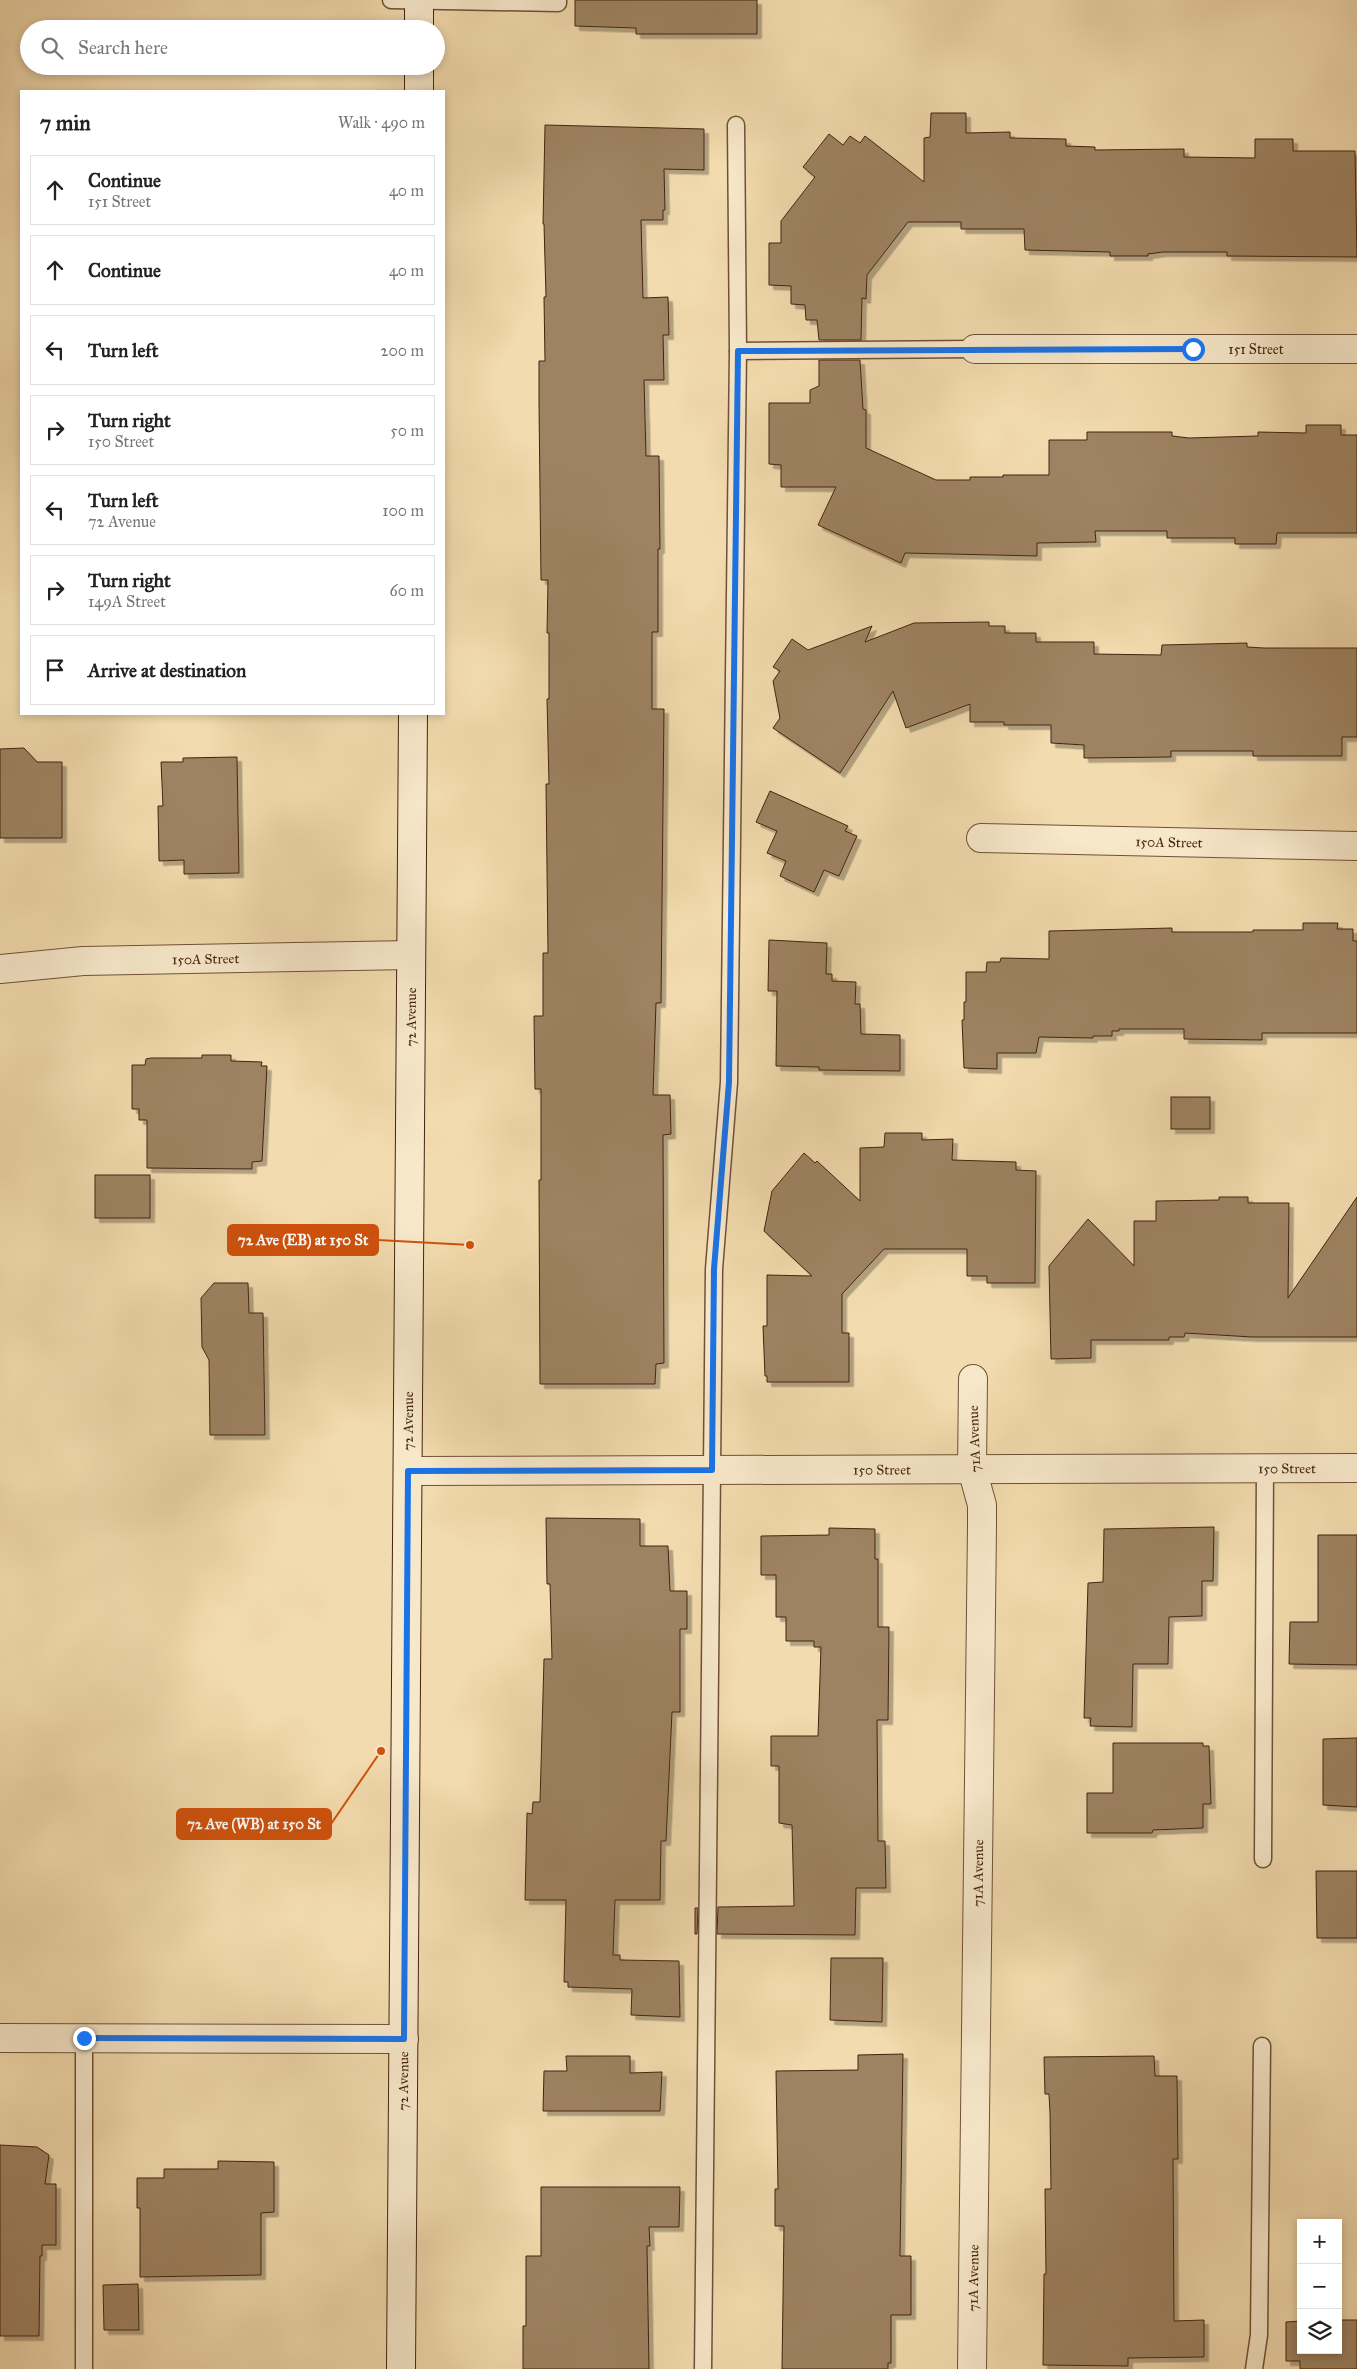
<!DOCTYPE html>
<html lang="en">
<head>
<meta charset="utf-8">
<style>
	body { margin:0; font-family:"IM FELL Great Primer",serif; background:#f2f2f2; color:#222 }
	.controls { position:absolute; right:15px; bottom:15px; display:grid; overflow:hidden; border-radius:0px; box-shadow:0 2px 8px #0003 }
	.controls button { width:45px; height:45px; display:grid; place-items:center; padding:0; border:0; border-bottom:1px solid #e0e0e0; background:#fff; color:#222; font:25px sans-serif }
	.stop { position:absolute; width:15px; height:15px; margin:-11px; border:4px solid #1a73e8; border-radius:50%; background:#fff }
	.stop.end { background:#1a73e8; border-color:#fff; box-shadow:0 1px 5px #0008 }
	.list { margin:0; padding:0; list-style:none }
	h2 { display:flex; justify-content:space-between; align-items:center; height:65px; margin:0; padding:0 20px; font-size:21px }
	h2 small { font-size:16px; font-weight:400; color:#767676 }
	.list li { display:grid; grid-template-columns:32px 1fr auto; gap:15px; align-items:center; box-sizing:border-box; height:70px; margin:0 10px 10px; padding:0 10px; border:1px solid #e0e0e0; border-radius:0px }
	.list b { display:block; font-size:19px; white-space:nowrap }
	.list p { margin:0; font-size:16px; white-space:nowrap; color:#767676 }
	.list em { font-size:16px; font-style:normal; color:#767676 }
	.icon { flex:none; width:28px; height:28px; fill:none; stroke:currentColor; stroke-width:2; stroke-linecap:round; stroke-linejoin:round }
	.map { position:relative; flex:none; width:1357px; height:2369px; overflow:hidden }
	.search { position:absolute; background:#fff; box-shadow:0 2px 8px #0003; left:20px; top:20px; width:425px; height:55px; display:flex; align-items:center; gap:12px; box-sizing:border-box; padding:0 18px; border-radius:28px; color:#767676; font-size:19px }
	.panel { position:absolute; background:#fff; box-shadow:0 2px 8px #0003; left:20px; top:90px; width:425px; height:625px; border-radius:0px }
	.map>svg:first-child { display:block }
	.building { fill:#9e8362; stroke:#44230f; filter:url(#shadow) }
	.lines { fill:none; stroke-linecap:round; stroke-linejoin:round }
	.service-casing { stroke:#705137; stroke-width:19 }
	.minor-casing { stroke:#705137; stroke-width:30 }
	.secondary-casing { stroke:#44230f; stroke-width:30 }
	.service { stroke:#f7e8ca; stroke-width:16 }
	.minor { stroke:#f7e8ca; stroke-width:28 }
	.secondary { stroke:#f7e8ca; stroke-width:28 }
	.route { stroke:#1a73e8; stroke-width:6 }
	.labels { text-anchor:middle; stroke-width:4.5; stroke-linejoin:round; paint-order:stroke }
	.street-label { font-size:14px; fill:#44230f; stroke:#f7e8ca }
	.leader { fill:none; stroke:#cf510c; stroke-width:2 }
	.callout-dot { fill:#cf510c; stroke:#f7e8ca; stroke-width:2 }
	.callout { fill:#cf510c; stroke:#cf510c; stroke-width:2 }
	.callout-label { font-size:15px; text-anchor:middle; font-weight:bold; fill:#fff }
</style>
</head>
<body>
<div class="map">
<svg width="1357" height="2369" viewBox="0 0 1357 2369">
	<defs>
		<filter id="shadow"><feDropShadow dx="4.5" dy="4.5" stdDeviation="0" flood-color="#0004"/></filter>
	</defs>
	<rect width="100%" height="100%" fill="#f2dbae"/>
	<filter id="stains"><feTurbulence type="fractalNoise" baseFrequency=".004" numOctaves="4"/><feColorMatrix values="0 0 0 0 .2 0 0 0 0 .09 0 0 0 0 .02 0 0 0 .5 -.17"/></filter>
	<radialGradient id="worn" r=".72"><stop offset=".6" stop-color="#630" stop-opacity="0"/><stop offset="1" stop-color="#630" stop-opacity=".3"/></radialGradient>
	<g class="building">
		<path d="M 575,0 L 757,0 L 757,34 L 636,34 L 636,28 L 575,26 Z"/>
		<path d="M 931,113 L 966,113 L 966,133 L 1010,132 L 1010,138 L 1066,139 L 1066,146 L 1095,147 L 1095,150 L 1184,149 L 1184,157 L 1255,158 L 1255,139 L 1293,139 L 1293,151 L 1355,151 L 1357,257 L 1227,256 L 1227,252 L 1163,252 L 1148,254 L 1148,256 L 1110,256 L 1110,252 L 1025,250 L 1024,229 L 961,229 L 961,222 L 908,222 L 867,275 L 866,299 L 862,298 L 861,340 L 819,340 L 817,320 L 806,320 L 805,305 L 791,304 L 791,286 L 769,285 L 769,243 L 781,243 L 781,221 L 815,177 L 803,167 L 829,134 L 843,145 L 850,136 L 860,143 L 865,136 L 924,182 L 924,138 L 930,137 Z"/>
		<path d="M 545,125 L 704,129 L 704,170 L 664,169 L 665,210 L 663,210 L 663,220 L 641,220 L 643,298 L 668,297 L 669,335 L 663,335 L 664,380 L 644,380 L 646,456 L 659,456 L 660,549 L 658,549 L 658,632 L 652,632 L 652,709 L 664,709 L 661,1003 L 656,1003 L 653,1095 L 670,1095 L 671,1134 L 663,1135 L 664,1363 L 656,1364 L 655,1384 L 540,1384 L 539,1180 L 541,1180 L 541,1089 L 535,1089 L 534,1016 L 543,1016 L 543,953 L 548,953 L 546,784 L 549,784 L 547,699 L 549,699 L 549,633 L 547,633 L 548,580 L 541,580 L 539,403 L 539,361 L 545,361 L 544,297 L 546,297 L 544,224 L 543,224 Z"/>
		<path d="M 819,360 L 860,360 L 863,409 L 866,410 L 866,448 L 936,480 L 970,480 L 970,477 L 1003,477 L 1003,475 L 1049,475 L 1049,440 L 1087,440 L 1087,432 L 1172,432 L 1172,436 L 1189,438 L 1258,436 L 1258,432 L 1306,433 L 1306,425 L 1341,425 L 1341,435 L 1357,435 L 1357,533 L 1277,533 L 1276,544 L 1235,544 L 1235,538 L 1167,538 L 1167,531 L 1095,531 L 1096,542 L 1037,543 L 1037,556 L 905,553 L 901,563 L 818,525 L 836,487 L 781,487 L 781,465 L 769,464 L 769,403 L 810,403 L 810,390 L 819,386 Z"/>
		<path d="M 989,622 L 989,626 L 1005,626 L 1005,633 L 1036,633 L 1036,642 L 1094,642 L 1094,654 L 1161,655 L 1162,645 L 1247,643 L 1247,647 L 1264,648 L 1357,648 L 1357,737 L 1342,737 L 1342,756 L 1253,756 L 1253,751 L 1171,751 L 1171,757 L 1084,758 L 1084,745 L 1051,743 L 1051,725 L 1004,725 L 1004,722 L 970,722 L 970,704 L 906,728 L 893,691 L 840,773 L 773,728 L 780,718 L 773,681 L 780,671 L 773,667 L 792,639 L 808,650 L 872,626 L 865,642 L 914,623 Z"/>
		<path d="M 24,748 L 37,762 L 62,762 L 62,838 L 0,838 L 0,749 Z"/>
		<path d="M 237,757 L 239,873 L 184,874 L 184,860 L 159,861 L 158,806 L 163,806 L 161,762 L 183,762 L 183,758 Z"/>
		<path d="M 770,791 L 848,826 L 845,831 L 857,836 L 839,876 L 824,870 L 814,892 L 780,876 L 786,861 L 767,853 L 777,831 L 756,822 Z"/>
		<path d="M 1303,923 L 1338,923 L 1337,929 L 1353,929 L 1353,941 L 1357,941 L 1357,1033 L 1262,1033 L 1262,1040 L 1184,1039 L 1184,1029 L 1119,1029 L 1119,1031 L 1112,1031 L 1112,1036 L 1093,1036 L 1093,1038 L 1039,1037 L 1036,1053 L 997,1053 L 997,1069 L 964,1068 L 962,1020 L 964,1020 L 964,1002 L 966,1002 L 966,972 L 986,972 L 987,962 L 1000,962 L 1001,958 L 1049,959 L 1049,931 L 1172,928 L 1172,932 L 1253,932 L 1253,930 L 1303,930 Z"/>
		<path d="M 769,940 L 827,943 L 826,974 L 832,974 L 832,981 L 856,982 L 855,1004 L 860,1004 L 861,1034 L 900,1035 L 900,1071 L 819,1070 L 819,1067 L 776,1066 L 777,991 L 768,991 Z"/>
		<path d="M 202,1055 L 231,1055 L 231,1061 L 262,1062 L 261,1066 L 267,1066 L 262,1161 L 252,1162 L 252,1169 L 147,1168 L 147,1120 L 139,1120 L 139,1109 L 132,1109 L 132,1065 L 145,1065 L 146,1059 L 151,1058 L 202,1058 Z"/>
		<rect x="1171" y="1097" width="39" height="32"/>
		<path d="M 885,1133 L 922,1133 L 922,1140 L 953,1139 L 952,1160 L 1016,1162 L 1016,1170 L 1036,1171 L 1035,1283 L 987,1283 L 987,1276 L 967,1276 L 967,1249 L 884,1249 L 842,1294 L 842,1333 L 849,1333 L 849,1382 L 767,1382 L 767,1376 L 765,1376 L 763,1326 L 767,1326 L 767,1275 L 812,1276 L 764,1231 L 772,1191 L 804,1153 L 815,1163 L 817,1161 L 860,1201 L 860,1148 L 884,1147 Z"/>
		<rect x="95" y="1175" width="55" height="43"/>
		<path d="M 1219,1197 L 1248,1197 L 1248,1203 L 1289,1203 L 1288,1298 L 1357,1197 L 1357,1337 L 1252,1337 L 1185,1333 L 1184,1337 L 1169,1337 L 1169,1340 L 1091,1340 L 1091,1358 L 1051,1359 L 1049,1266 L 1088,1219 L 1134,1266 L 1134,1221 L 1156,1221 L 1156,1201 L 1219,1200 Z"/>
		<path d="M 214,1283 L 248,1283 L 249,1313 L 263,1313 L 265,1435 L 210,1435 L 209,1360 L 202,1347 L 201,1298 Z"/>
		<path d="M 546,1518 L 640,1519 L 640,1546 L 668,1546 L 670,1591 L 687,1591 L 687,1629 L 680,1629 L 680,1712 L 672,1712 L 666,1841 L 661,1841 L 660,1900 L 615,1900 L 613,1955 L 620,1955 L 620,1960 L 679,1961 L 680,2017 L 631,2015 L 632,1989 L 568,1987 L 568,1982 L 564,1982 L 566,1900 L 525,1900 L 527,1813 L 532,1814 L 533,1802 L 540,1802 L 544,1659 L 552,1659 L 550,1584 L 547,1584 Z"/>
		<path d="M 1214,1527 L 1213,1581 L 1202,1581 L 1202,1616 L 1169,1617 L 1168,1664 L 1133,1664 L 1132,1727 L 1090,1726 L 1091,1718 L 1084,1718 L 1088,1583 L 1103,1582 L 1104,1529 Z"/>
		<path d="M 829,1528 L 875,1529 L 875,1559 L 878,1559 L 878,1627 L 889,1627 L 888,1720 L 877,1720 L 878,1841 L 885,1841 L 886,1888 L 856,1888 L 855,1935 L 717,1934 L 718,1907 L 794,1906 L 792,1825 L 779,1823 L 779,1766 L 771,1766 L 771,1736 L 818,1736 L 821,1647 L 814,1647 L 814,1641 L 786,1641 L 786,1617 L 776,1617 L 776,1575 L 761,1575 L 761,1536 L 829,1535 Z"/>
		<path d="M 1318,1535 L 1357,1535 L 1357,1665 L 1289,1664 L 1290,1622 L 1318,1622 Z"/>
		<path d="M 1357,1738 L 1357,1807 L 1323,1805 L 1323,1739 Z"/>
		<path d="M 1113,1743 L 1203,1743 L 1203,1746 L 1209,1746 L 1211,1804 L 1203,1804 L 1203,1828 L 1153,1830 L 1152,1833 L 1087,1833 L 1087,1793 L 1113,1793 Z"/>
		<path d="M 1316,1871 L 1357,1871 L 1357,1938 L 1317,1938 Z"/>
		<path d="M 695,1908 L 698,1908 L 697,1934 L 695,1934 Z"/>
		<path d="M 831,1958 L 883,1958 L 882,2022 L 830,2020 Z"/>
		<path d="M 903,2054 L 900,2256 L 911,2256 L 911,2315 L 891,2315 L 891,2363 L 888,2363 L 888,2369 L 782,2369 L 784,2226 L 775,2226 L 775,2189 L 778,2189 L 776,2071 L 858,2070 L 858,2055 Z"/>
		<path d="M 566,2056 L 630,2056 L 630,2073 L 662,2072 L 660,2111 L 543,2111 L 544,2071 L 567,2071 Z"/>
		<path d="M 1154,2056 L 1155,2076 L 1177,2076 L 1178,2159 L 1173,2159 L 1174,2321 L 1204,2320 L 1204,2357 L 1128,2358 L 1128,2366 L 1043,2365 L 1044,2274 L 1046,2274 L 1045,2189 L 1051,2189 L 1050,2113 L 1049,2094 L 1045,2094 L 1044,2057 Z"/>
		<path d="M 0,2145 L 37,2147 L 49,2155 L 45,2184 L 56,2184 L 56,2245 L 42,2245 L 42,2256 L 40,2256 L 39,2336 L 0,2336 Z"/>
		<path d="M 218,2161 L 274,2162 L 274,2212 L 261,2213 L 261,2275 L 140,2277 L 140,2208 L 137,2208 L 137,2178 L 164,2178 L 164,2169 L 218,2169 Z"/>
		<path d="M 541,2187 L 680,2187 L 679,2227 L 649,2227 L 650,2246 L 647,2246 L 649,2369 L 523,2369 L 523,2326 L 526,2326 L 526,2256 L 541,2256 Z"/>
		<path d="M 138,2284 L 139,2330 L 104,2330 L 103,2285 Z"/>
		<path d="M 1338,2320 L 1357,2320 L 1357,2369 L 1300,2369 L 1300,2361 L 1286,2361 L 1286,2322 L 1301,2321 L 1301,2350 L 1338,2350 Z"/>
	</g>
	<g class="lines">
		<g class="service-casing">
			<g id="service">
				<path d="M 391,0 L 558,3 L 558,0"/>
				<path d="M 738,351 L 975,349"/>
				<path d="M 1263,1859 L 1265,1468"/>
				<path d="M 84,2037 L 84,2369"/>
				<path d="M 703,2369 L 714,1269 L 729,1082 L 738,351 L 736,125"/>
				<path d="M 1254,2369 L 1259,2335 L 1262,2046"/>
			</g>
		</g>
		<g class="minor-casing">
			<g id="minor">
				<path id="s1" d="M 975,349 L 1357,349"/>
				<path id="s2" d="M 981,838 L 1357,846"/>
				<path id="s3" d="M 0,969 L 83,961 L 411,955"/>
				<path id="s4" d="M 408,1471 L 1357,1468"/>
				<path d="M 0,2038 L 404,2039"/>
				<path id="s5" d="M 972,2369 L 982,1526 L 982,1505 L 972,1469 L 973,1379"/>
			</g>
		</g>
		<g class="secondary-casing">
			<g id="secondary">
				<path d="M 419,29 L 419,0"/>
				<path d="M 419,91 L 419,66"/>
				<path id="s6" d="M 401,2369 L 413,714"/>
			</g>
		</g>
		<use href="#service" class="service"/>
		<use href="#minor" class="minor"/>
		<use href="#secondary" class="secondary"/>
	</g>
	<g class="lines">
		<path class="route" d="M 84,2038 L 404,2039 L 408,1471 L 712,1470 L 714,1269 L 729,1082 L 738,351 L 1193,349"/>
	</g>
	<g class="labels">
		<g class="street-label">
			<text dy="5" stroke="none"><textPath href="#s1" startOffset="281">151 Street</textPath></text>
			<text dy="5" stroke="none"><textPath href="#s2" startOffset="188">150A Street</textPath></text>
			<text dy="5" stroke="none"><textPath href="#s3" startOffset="206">150A Street</textPath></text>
			<text dy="5" stroke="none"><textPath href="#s6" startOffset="1352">72 Avenue</textPath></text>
			<text dy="5" stroke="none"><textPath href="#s6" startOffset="948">72 Avenue</textPath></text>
			<text transform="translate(974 1439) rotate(-92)" y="5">71A Avenue</text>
			<text dy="5" stroke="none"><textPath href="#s4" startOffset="879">150 Street</textPath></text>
			<text dy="5" stroke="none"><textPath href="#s4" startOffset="474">150 Street</textPath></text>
			<text dy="5" stroke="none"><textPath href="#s5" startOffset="496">71A Avenue</textPath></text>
			<text dy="5" stroke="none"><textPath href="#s6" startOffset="288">72 Avenue</textPath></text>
			<text dy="5" stroke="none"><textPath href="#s5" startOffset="91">71A Avenue</textPath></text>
		</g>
	</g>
	<path class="leader" d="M470 1245L378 1240M381 1751L331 1824"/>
	<g class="callout-dot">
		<circle cx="470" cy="1245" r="5"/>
		<circle cx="381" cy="1751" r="5"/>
	</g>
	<g class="callout">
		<rect x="228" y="1225" width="150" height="30" rx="5"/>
		<rect x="177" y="1809" width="154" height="30" rx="5"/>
	</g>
	<g class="callout-label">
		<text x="303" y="1245">72 Ave (EB) at 150 St</text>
		<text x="254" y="1829">72 Ave (WB) at 150 St</text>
	</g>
	<rect width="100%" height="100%" filter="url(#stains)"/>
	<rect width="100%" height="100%" fill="url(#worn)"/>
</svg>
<div class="controls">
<button>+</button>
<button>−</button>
<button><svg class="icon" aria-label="layers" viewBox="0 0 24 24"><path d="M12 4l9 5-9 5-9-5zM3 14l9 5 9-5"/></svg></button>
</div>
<div class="stop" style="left:1193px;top:349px"></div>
<div class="stop end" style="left:84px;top:2038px"></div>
<div class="search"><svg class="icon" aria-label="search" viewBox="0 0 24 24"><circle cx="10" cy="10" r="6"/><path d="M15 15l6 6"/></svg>Search here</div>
<section class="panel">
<h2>7 min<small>Walk · 490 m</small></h2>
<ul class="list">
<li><svg class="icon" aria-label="ahead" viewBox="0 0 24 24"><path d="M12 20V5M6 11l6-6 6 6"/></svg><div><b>Continue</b><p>151 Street</p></div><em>40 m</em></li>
<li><svg class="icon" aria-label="ahead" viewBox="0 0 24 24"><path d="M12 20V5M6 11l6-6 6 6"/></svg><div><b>Continue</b></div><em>40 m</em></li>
<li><svg class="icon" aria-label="left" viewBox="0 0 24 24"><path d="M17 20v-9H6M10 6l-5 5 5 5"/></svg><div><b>Turn left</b></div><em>200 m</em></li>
<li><svg class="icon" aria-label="right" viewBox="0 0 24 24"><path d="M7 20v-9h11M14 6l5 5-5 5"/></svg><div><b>Turn right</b><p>150 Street</p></div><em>50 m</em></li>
<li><svg class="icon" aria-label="left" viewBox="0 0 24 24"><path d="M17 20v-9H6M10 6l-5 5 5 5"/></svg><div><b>Turn left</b><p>72 Avenue</p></div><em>100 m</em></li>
<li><svg class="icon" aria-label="right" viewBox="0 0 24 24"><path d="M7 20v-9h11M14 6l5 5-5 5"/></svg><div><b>Turn right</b><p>149A Street</p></div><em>60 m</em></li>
<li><svg class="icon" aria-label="arrive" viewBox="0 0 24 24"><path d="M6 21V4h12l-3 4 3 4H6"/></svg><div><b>Arrive at destination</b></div></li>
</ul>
</section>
</div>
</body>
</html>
